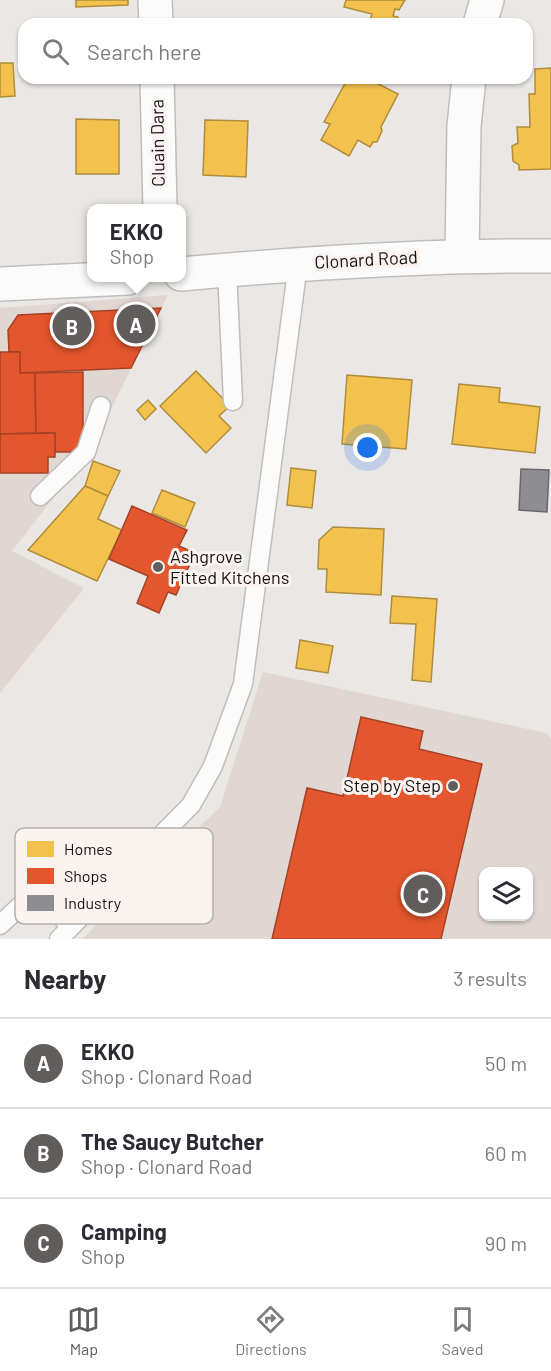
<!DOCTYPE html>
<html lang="en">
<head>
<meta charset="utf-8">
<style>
	body { margin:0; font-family:Barlow,sans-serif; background:#f7f7f7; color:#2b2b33 }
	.controls { position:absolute; right:18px; bottom:18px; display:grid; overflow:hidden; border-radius:12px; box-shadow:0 2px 4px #0004 }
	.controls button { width:54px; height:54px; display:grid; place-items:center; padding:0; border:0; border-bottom:2px solid #e1e1e2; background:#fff; color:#2b2b33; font:30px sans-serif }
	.you { position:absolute; left:368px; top:448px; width:21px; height:21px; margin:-15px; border:4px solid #fff; border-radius:50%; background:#1a73e8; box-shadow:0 0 0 9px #1a73e833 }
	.badge { display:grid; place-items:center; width:39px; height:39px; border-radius:50%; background:#605d5c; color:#fff; font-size:20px; font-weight:700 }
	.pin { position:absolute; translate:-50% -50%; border:3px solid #fff; box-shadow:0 2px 6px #0006 }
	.popup { position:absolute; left:87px; top:204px; width:99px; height:78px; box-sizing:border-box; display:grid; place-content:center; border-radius:12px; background:#fff; filter:drop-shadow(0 2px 4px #0005); font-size:20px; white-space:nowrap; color:#7c7c81 }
	.popup b { font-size:22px; color:#2b2b33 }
	.popup::after { content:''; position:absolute; left:50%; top:100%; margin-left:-12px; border:12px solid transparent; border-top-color:#fff }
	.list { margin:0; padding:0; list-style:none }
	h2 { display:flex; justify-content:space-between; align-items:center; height:78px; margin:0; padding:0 24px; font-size:26px }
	h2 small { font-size:20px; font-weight:400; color:#7c7c81 }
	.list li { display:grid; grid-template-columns:39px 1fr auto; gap:18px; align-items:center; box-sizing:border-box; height:90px; padding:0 24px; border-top:2px solid #e1e1e2 }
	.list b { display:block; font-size:22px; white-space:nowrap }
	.list p { margin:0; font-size:20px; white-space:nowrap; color:#7c7c81 }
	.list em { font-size:20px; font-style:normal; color:#7c7c81 }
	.icon { flex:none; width:33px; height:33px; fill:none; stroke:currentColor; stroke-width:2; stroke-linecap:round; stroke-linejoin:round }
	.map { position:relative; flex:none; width:551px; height:939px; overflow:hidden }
	.search { position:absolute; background:#fff; box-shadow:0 2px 4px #0004; left:18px; right:18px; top:18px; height:66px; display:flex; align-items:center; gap:15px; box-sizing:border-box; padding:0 21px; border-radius:18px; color:#7c7c81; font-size:22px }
	.sheet { height:348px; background:#fff }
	nav { display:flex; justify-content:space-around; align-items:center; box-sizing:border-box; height:84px; border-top:2px solid #e1e1e2; background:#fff; font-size:16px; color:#7c7c81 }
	nav a { display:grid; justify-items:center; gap:3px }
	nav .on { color:#605d5c }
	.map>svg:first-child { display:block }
	.built { fill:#e0d6d2; fill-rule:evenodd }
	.homes { fill:#f2c14e; stroke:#b08d3c; stroke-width:1.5 }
	.shops { fill:#e4572e; stroke:#a64326; stroke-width:1.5 }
	.industry { fill:#8d8d92; stroke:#69686c; stroke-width:1.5 }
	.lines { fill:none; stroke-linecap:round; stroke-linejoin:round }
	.service-casing { stroke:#c0bebd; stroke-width:21 }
	.minor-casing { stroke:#c0bebd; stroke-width:36 }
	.tertiary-casing { stroke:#c0bebd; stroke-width:36 }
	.service { stroke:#fcfbfb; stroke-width:18 }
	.minor { stroke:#fcfbfb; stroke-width:33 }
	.tertiary { stroke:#fcfbfb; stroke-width:33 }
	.poi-dot { fill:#605d5c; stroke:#faf3f0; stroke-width:2 }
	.labels { text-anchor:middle; stroke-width:6; stroke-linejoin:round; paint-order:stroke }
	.street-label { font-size:18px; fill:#151312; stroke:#faf3f0 }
	.poi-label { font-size:18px; fill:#151312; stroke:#faf3f0; text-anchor:start }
	.key { fill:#faf3f0; stroke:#b5b0ad; stroke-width:1.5 }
	.key-label { font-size:16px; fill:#151312 }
</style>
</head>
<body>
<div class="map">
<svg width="551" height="939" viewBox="0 0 551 939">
	<rect width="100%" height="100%" fill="#eae7e5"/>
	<g class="built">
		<path d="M 168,295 L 90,451 L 12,551 L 84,588 L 0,693 L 0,308 Z"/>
		<path d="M 263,672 L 546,733 L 551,738 L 551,939 L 82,939 L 220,807 ZM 484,872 L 528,872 L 528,916 L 484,916 Z"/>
	</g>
	<g class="homes">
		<path d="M 76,0 L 128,0 L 128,5 L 76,7 Z"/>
		<path d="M 346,0 L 405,0 L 399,10 L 395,9 L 393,16 L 398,17 L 397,24 L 369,24 L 372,14 L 344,7 Z"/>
		<path d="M 0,63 L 13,63 L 15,96 L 0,97 Z"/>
		<path d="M 551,68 L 551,169 L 519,170 L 519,165 L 513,161 L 512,146 L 518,143 L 517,127 L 530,127 L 529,94 L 535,94 L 535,69 Z"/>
		<path d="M 348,78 L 367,78 L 398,94 L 381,127 L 382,131 L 377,142 L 373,142 L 370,147 L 358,140 L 349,156 L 321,140 L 330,124 L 324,122 Z"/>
		<path d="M 76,119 L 119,120 L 119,174 L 76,174 Z"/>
		<path d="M 205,120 L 248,121 L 246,177 L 203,175 Z"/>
		<path d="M 196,371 L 230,406 L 219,416 L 231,428 L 206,453 L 160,406 Z"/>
		<path d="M 347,375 L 412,380 L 406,449 L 342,444 Z"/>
		<path d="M 459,384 L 500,388 L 499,402 L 540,407 L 535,453 L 452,444 Z"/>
		<path d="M 148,400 L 156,409 L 145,420 L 137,410 Z"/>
		<path d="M 93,461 L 120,471 L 108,496 L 85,486 Z"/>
		<path d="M 291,468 L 316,471 L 312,508 L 287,505 Z"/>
		<path d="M 85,486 L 108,496 L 98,519 L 122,530 L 97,581 L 28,550 Z"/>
		<path d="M 162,490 L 195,503 L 185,527 L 152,513 Z"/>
		<path d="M 333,527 L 384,529 L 381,595 L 326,592 L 327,569 L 318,569 L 319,540 Z"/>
		<path d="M 392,596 L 437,599 L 431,682 L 412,680 L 416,624 L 390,623 Z"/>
		<path d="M 300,640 L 333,646 L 328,673 L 296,668 Z"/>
	</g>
	<g class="shops">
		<path d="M 161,308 L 131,368 L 20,373 L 20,352 L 9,352 L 8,330 L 18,315 Z"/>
		<path d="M 0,352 L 20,352 L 20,373 L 35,373 L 36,433 L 0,434 Z"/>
		<path d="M 83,372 L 83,452 L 55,452 L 55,433 L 36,433 L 35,373 Z"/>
		<path d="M 55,433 L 55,457 L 48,457 L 48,473 L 0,473 L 0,434 Z"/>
		<path d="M 132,506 L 187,530 L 179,546 L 195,553 L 176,595 L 168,592 L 159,613 L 137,603 L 148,576 L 109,559 Z"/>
		<path d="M 361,717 L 423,731 L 419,749 L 482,764 L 441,939 L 272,939 L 307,788 L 343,796 Z"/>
	</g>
	<path class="industry" d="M 521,469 L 549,470 L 547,512 L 519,510 Z"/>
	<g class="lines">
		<g class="service-casing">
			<g id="service">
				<path d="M 227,270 L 233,401"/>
				<path d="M 40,496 L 86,452 L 101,406"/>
				<path d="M 0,925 L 36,891 L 70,926"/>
				<path d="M 59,939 L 191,805 L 213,766 L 243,684 L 298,264"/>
			</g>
		</g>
		<g class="minor-casing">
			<g id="minor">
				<path d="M 155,0 L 156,24"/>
				<path d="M 480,24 L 487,0"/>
				<path d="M 157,78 L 160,208"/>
				<path d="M 462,255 L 464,126 L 469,78"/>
			</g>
		</g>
		<g class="tertiary-casing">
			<g id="tertiary">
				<path d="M 181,274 C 304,263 427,255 551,256"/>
				<path d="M 0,284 L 128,278"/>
			</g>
		</g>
		<use href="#service" class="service"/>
		<use href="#minor" class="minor"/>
		<use href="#tertiary" class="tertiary"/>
	</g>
	<g class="poi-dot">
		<circle cx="158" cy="567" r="6"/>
		<circle cx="453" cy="786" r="6"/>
	</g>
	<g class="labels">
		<g class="street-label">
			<text transform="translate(158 143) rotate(-91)" y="6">Cluain Dara</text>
			<text transform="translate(366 260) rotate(-3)" y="6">Clonard Road</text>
		</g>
		<g class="poi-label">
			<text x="170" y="563">Ashgrove<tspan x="170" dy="21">Fitted Kitchens</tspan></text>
			<text x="441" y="792" text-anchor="end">Step by Step</text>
		</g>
	</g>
	<rect x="15" y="828" width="198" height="96" rx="9" class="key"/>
	<rect x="27" y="841" width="27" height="16" fill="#f2c14e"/>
	<rect x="27" y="868" width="27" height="16" fill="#e4572e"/>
	<rect x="27" y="895" width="27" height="16" fill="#8d8d92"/>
	<g class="key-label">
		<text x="64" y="855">Homes</text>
		<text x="64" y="882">Shops</text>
		<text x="64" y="909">Industry</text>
	</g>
</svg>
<div class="controls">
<button><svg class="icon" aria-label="layers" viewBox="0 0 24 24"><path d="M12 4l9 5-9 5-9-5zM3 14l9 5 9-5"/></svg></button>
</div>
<div class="you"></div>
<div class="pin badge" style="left:136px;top:324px">A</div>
<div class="popup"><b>EKKO</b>Shop</div>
<div class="pin badge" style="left:72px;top:326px">B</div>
<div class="pin badge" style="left:423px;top:894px">C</div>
<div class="search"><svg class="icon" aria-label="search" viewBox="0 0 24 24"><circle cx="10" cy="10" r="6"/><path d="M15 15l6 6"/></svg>Search here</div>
</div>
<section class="sheet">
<h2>Nearby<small>3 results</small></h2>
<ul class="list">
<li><span class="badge">A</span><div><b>EKKO</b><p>Shop · Clonard Road</p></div><em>50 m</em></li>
<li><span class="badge">B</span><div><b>The Saucy Butcher</b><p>Shop · Clonard Road</p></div><em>60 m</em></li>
<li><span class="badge">C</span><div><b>Camping</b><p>Shop</p></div><em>90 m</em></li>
</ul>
</section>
<nav>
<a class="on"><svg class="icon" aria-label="map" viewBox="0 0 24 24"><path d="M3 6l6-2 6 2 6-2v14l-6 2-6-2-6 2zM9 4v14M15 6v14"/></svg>Map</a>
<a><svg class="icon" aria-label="directions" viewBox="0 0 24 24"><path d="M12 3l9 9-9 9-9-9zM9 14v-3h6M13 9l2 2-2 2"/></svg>Directions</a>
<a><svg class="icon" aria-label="saved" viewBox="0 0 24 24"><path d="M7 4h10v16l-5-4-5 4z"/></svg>Saved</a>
</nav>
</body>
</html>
